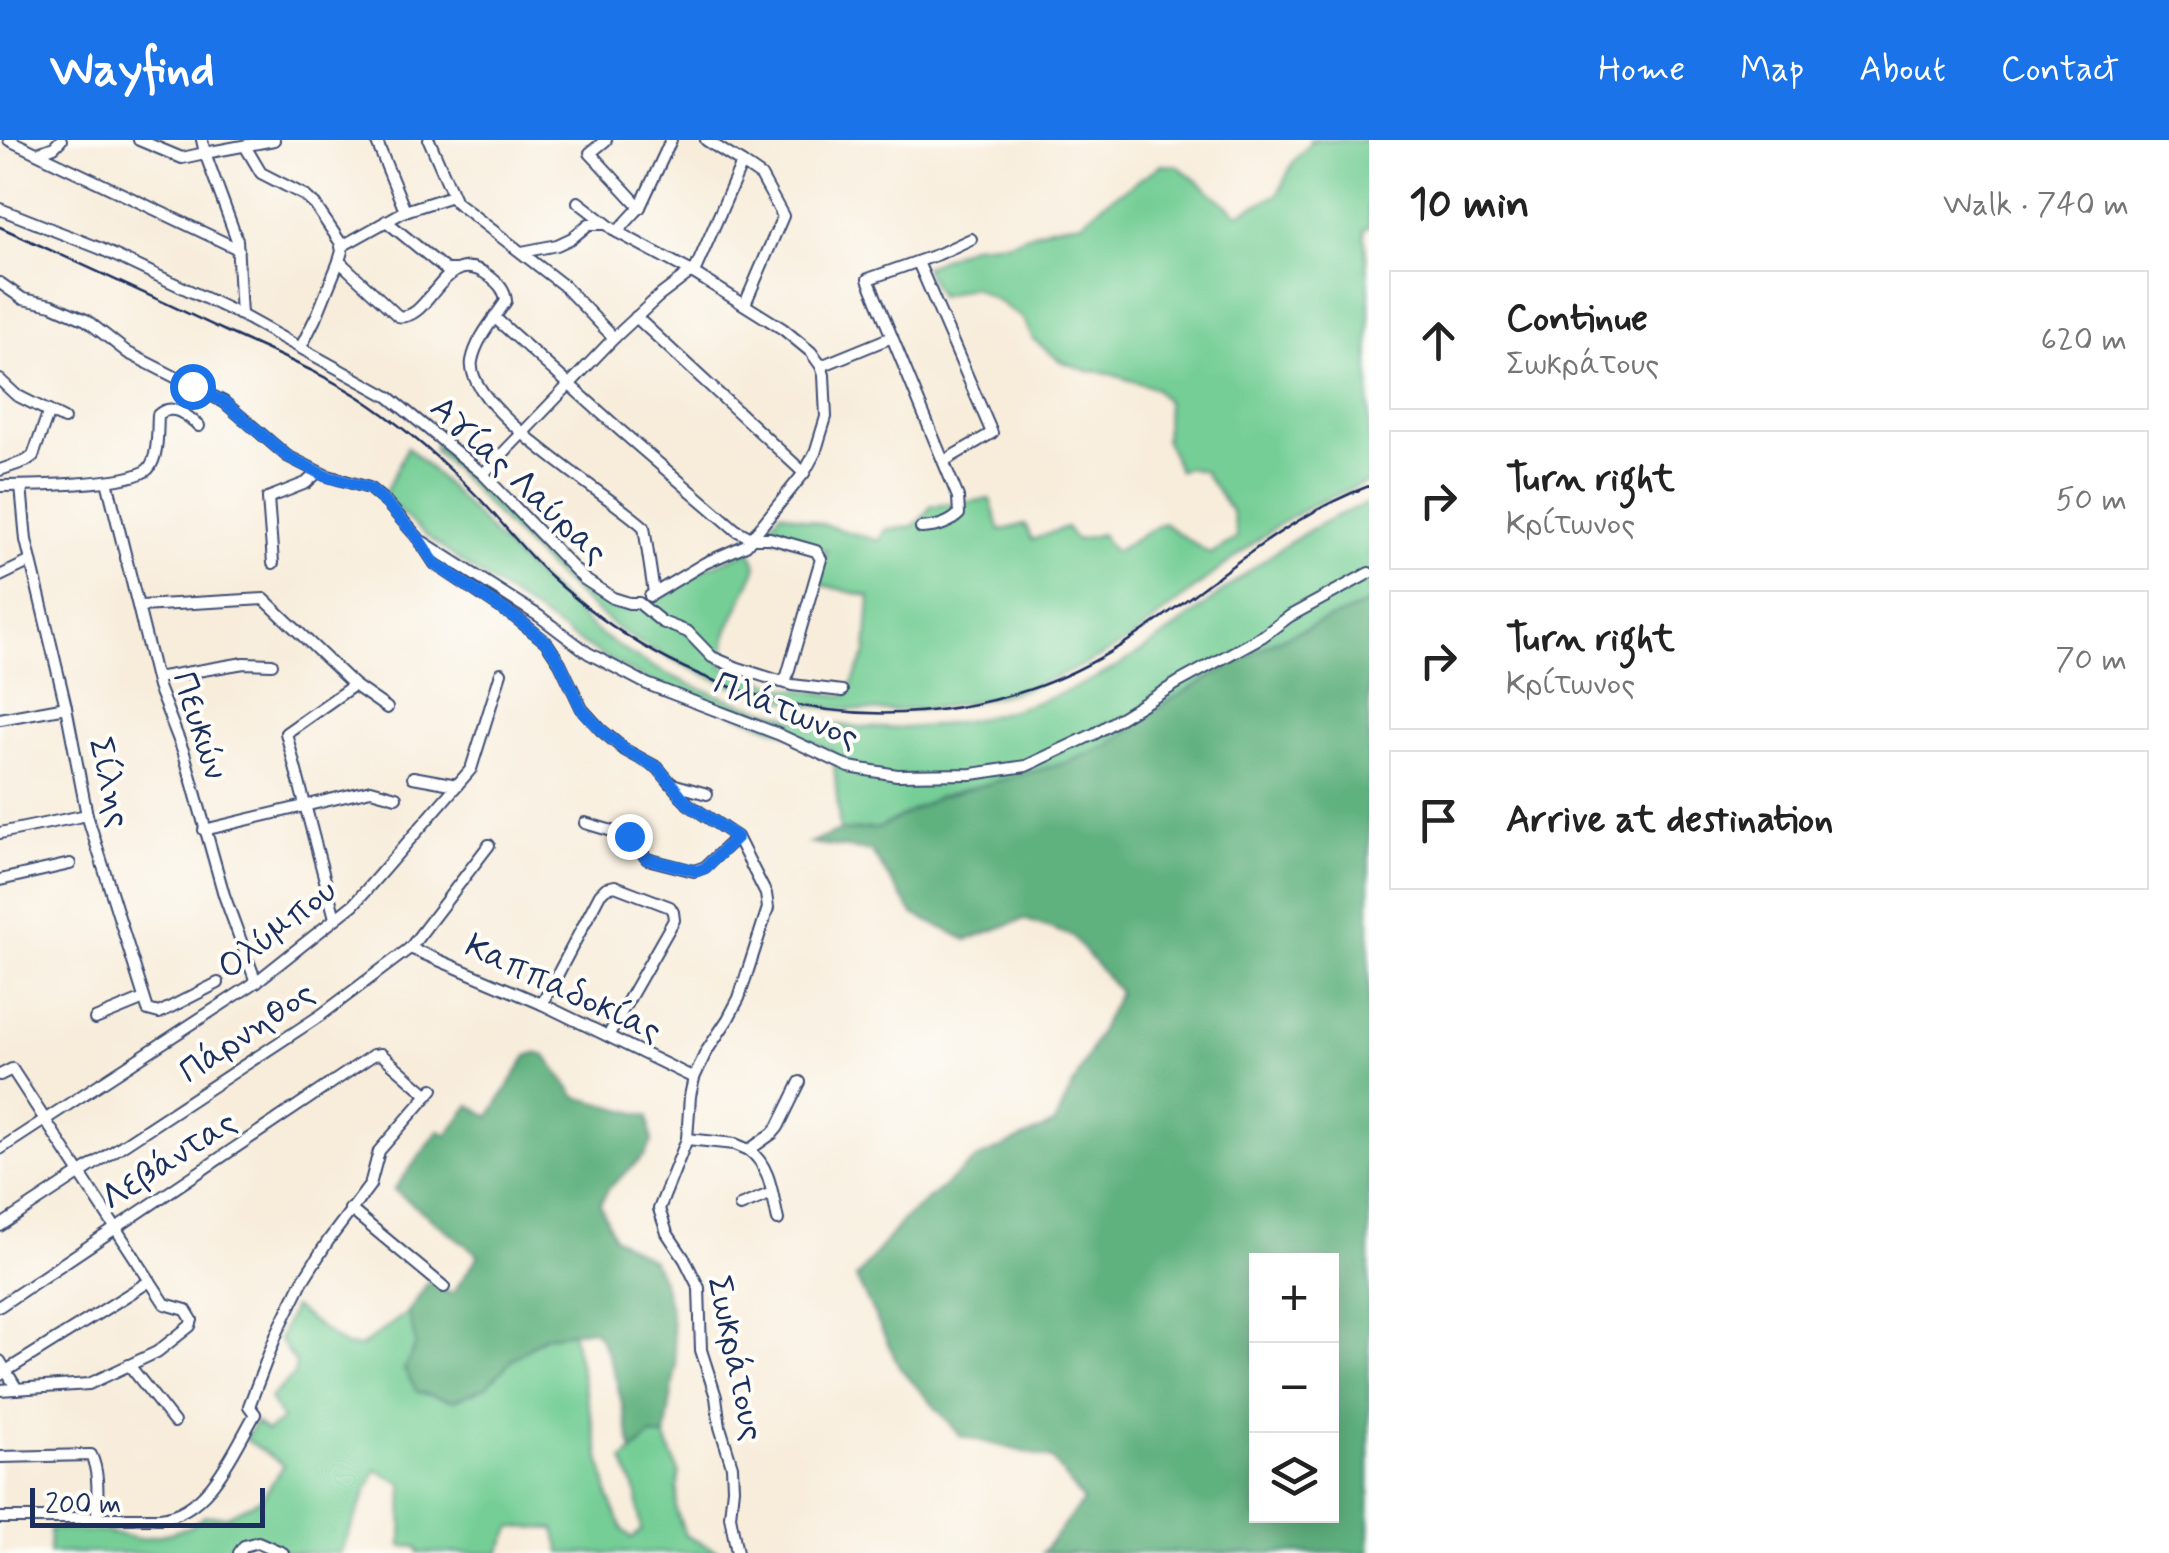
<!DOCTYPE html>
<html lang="en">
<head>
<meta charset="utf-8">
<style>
	body { margin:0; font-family:Mynerve,sans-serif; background:#f2f2f2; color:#222 }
	.controls { position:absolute; right:30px; bottom:30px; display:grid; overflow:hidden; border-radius:0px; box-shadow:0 5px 25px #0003 }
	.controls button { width:90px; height:90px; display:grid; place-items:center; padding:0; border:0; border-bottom:2px solid #e0e0e0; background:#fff; color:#222; font:50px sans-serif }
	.scale { position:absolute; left:30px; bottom:25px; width:235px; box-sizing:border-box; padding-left:10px; border:5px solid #1b2f5e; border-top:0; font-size:28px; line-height:35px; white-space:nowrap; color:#1b2f5e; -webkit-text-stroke:8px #fdfcf7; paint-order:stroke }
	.stop { position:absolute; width:30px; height:30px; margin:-22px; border:8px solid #1a73e8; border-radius:50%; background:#fff }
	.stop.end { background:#1a73e8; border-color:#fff; box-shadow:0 2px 10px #0008 }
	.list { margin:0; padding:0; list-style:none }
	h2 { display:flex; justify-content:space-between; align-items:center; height:130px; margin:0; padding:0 40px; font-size:42px }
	h2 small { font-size:32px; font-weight:400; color:#767676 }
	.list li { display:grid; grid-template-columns:65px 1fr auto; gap:30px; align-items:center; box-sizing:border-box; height:140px; margin:0 20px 20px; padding:0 20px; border:2px solid #e0e0e0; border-radius:0px }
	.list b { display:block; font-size:38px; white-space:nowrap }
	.list p { margin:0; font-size:32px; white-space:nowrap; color:#767676 }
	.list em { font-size:32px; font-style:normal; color:#767676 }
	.icon { flex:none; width:55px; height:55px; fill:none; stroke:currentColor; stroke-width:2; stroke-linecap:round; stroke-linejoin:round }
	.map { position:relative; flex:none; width:1369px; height:1413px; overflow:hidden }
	header { display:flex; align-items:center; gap:60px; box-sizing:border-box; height:140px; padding:0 50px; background:#1a73e8; color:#fff }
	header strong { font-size:48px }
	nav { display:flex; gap:55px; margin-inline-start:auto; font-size:35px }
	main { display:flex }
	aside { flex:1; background:#fff }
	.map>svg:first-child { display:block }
	.green { fill:#74ce95; stroke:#487e7a; stroke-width:2.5 }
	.forest { fill:#5fb17e; stroke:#3d706e; stroke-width:2.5; fill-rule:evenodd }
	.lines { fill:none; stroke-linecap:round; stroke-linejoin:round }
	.minor-casing { stroke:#3c4c71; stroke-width:14 }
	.minor { stroke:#fff; stroke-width:10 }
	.rail { stroke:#1b2f5e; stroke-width:2.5 }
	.route { stroke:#1a73e8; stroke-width:12 }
	.labels { text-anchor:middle; stroke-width:8; stroke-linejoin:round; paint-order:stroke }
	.street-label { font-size:35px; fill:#1b2f5e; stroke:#fdfcf7 }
</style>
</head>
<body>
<header>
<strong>Wayfind</strong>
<nav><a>Home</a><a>Map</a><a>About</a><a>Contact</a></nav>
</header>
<main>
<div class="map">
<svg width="1369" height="1413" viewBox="0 0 1369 1413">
	<rect width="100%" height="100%" fill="#fdfcf7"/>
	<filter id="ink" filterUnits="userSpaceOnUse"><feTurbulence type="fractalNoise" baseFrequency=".01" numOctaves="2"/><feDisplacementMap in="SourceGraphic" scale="20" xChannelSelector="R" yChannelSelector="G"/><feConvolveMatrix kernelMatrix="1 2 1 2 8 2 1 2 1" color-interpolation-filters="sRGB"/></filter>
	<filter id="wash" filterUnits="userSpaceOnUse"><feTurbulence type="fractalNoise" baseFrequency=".0048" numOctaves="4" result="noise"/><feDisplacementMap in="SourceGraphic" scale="40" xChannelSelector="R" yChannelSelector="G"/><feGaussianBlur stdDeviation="2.25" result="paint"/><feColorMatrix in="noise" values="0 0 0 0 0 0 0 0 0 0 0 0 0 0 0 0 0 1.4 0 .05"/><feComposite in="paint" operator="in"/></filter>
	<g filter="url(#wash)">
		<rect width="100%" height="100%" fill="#f8eddb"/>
		<g class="green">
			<path d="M 1309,0 L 1369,0 L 1369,87 L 1364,89 L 1369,153 L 1369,342 C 1338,354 1308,366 1280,384 C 1243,410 1207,440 1171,467 C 1157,478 1144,490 1129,500 C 997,583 826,595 686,526 C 664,515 639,504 619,490 C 580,459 542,423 508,387 C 483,361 461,334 434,310 L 435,304 L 481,340 L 544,410 L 597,456 L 632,470 L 657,460 L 697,432 L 750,410 L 757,427 L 727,492 L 722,526 L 780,547 L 846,556 L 866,513 L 870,457 L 819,444 L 827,411 L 762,393 L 781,372 L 879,401 L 886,389 C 911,389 917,388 931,366 L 990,359 L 1000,391 L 1025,384 L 1032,400 L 1066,387 L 1076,400 L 1101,394 L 1114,412 L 1163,383 L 1210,414 L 1237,398 L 1232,372 L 1203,331 L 1187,328 L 1179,331 L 1165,299 L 1167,263 L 1155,248 L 1104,232 L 1088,231 L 1060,221 L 1033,199 L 1023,179 L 999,162 L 972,147 L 939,156 L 924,127 L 972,105 L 1009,102 L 1050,87 L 1082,82 L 1104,63 L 1161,25 L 1178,26 L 1238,74 L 1278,54 L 1293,22 L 1310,4 Z"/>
			<path d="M 407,307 C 445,341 478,378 513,415 C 529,431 547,446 564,461 C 577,473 589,487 604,497 C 680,550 795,589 889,588 C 966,588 1055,563 1121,524 C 1204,476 1277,393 1369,363 L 1369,463 L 1275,501 L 1167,562 L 1107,606 L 1068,622 L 939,657 L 879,688 L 840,691 L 833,611 C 774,586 713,568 654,543 C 607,522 565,493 523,464 C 474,431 425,400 384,356 Z"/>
			<path d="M 293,1167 L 345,1206 L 360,1207 L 408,1172 L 417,1205 L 404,1229 L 418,1252 L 486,1247 L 514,1218 L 546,1196 L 572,1192 L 609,1357 L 623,1390 L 632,1398 L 641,1391 L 637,1355 L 623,1320 L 651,1295 L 665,1297 L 679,1333 L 676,1369 L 685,1395 L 722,1413 L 561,1413 L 555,1389 L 512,1387 L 499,1413 L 419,1413 L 417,1407 L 402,1406 L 403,1344 L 376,1330 L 340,1413 C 325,1413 306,1413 291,1413 C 270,1408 250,1384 234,1413 L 49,1413 L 50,1389 L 104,1392 L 140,1399 L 170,1393 L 189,1387 L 205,1376 L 227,1376 L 262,1358 L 284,1325 L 245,1299 L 255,1282 L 267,1291 L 282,1280 L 270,1258 L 294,1235 L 296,1224 L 279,1199 Z"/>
		</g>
		<g class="forest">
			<path d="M 1369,463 L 1369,1413 L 1042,1413 L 1083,1361 L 1052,1319 L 961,1296 L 900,1228 L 856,1138 L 903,1080 L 976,1019 L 1054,984 L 1119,852 L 1072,796 L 1024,779 L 967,800 L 913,774 L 871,711 L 810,703 L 840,691 L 879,688 L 939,657 L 1068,622 L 1107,606 L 1167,562 L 1275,501 ZM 1332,1120 L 1332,1376 L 1256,1376 L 1256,1120 Z"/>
			<path d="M 535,913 L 546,916 L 576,957 L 648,976 L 652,1002 L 644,1016 L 609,1048 L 600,1064 L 614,1097 L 652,1120 L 663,1142 L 670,1168 L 676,1226 L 665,1297 L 651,1295 L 633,1312 C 625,1282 614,1207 592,1189 L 545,1196 L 514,1218 L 486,1247 L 453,1261 L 417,1252 L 404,1229 L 416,1205 L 408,1172 L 429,1141 L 442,1150 L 452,1154 L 479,1115 L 394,1050 L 439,990 L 447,995 L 470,965 L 489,977 L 527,916 Z"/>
		</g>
	</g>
	<g filter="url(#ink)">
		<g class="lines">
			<g class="minor-casing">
				<g id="minor">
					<path d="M 9,0 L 238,109"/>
					<path d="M 139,0 L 182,18 L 205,13 L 237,100 L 241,175"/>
					<path d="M 202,0 L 205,13 L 274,0"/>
					<path d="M 376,0 L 405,71"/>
					<path d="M 429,0 L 456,62 L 563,145 L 614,198"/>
					<path d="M 606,0 L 590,13 L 640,67"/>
					<path d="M 245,6 L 261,33 L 304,55 L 315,65 L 340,102 L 342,111 L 339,121 L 398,176 C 431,183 443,102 489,136 C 498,143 505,150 506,161 C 494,179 476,199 472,221 C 464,268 610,355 644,387 L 654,453"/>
					<path d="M 38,13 L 54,7 L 61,0"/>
					<path d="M 742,23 L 761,36 L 783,76 L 745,164"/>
					<path d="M 578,62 L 617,92 L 692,132 L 783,189 L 811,212 L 821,226 L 824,235 L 826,277 L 815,313 L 804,333 L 746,405 L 705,423 L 650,456"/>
					<path d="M 0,69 L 99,108 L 241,175 L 389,257 L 483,334 L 584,439 L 613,458 L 629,463 L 639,463 L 662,482 L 688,492 L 712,517 L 738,528 L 792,545 L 842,551"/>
					<path d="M 386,81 L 446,130 L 458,130"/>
					<path d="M 617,92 L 640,67 L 671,0"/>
					<path d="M 342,106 L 405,71 L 452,56"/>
					<path d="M 522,112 L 557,105 L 572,98 L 589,84 L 606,84"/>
					<path d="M 918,122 L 992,293 L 944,321"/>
					<path d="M 0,143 L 23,159 L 52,165 L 86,180 L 128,213 L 224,262 L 287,316 L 325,335 L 369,348 L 387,363 L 418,398 L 435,424 L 516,478 L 546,502 L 560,523 L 582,569 L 601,590 L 625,610 L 658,628 L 688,664 L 737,697 L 766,754 L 768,768 L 739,858 L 728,879 L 706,912 L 694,938 L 690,956 L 687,999 L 659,1069 L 667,1093 L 685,1120 L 699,1148 L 701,1210 L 716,1257 L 720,1287 L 732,1326 L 733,1348 L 730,1376 L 737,1413"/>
					<path d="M 494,177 L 621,291 L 736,390 L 751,398 L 770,398 L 816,411 L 821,419 L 787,536 L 781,542"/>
					<path d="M 636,177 L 804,333"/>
					<path d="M 301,207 L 318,173 L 339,121"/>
					<path d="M 821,226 L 892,197"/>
					<path d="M 0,240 L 16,255 L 64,279"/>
					<path d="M 0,330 L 26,321 L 33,316 L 49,271"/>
					<path d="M 483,334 L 614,198 L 658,157 L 696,128 L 742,23 L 706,0"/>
					<path d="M 107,341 L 158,547 L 184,613 L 224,755 L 256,842"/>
					<path d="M 0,346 C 25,346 133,345 148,329 C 159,318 157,289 158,275 C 172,262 187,275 199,286"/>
					<path d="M 21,346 L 26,400 L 66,567 L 87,675 L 148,870 L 159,873 L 218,843"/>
					<path d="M 921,388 C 935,387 948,385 959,374 L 958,357 L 868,139 L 939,114 L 971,99"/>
					<path d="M 423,402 L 539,476 L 588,513 L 647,544 L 778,594 L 849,627 L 897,635 L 972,634 L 1026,626 L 1094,594 L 1179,542 L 1263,496 L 1290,476 L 1369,433"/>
					<path d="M 273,423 L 268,358 L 306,343 L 318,332"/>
					<path d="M 0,436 L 31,421"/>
					<path d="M 140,466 L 264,459 L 354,545 L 387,568"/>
					<path d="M 156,538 L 244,523 L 272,524"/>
					<path d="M 0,579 L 66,567"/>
					<path d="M 413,637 L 457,645"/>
					<path d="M 672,644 L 707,654"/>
					<path d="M 585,683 L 629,696 L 647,719 L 694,731 L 705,727 L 737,697"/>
					<path d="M 204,690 L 371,650 L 396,657"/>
					<path d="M 0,693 L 87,675"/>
					<path d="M 0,740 L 70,724"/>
					<path d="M 335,778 L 286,593 L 354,545"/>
					<path d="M 410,808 L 542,864 L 694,938"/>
					<path d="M 542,864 L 600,754 L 606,748 L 615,746 L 670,767 L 673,772 L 674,780 L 608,896"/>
					<path d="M 95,879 L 144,859"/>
					<path d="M 0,935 L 12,929 L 165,1164 L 186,1170 L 192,1180 L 190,1186 L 157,1212 L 89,1244 L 0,1250"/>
					<path d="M 687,999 L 735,1004 L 749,1010 L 773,993 L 778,987 L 800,942"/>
					<path d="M 0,1009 L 256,842 L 354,764 L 471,629 L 501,533"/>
					<path d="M 749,1010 C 771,1027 772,1054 778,1080"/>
					<path d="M 740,1066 L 772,1053"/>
					<path d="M 350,1069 L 444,1147"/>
					<path d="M 0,1086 L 321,875 L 410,808 L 489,705"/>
					<path d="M 0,1166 L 373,915 L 381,914 L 428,955"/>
					<path d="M 0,1221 L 6,1231 L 0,1235"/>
					<path d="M 129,1225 L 174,1282"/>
					<path d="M 17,1249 L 6,1231 L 150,1141"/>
					<path d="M 0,1317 L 91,1315 C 100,1334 97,1357 97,1378"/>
					<path d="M 0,1378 L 160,1378 C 209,1373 233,1312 255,1274 L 249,1266 L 277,1193 L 302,1142 L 328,1101 L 370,1045 L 379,1011 L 433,949"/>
					<path d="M 239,1413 L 244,1406 L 258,1402 L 283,1413"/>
				</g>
			</g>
			<use href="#minor" class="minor"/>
			<path class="rail" d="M 0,87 C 74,121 149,155 223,190 C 273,213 326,234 371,265 C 410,292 446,324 479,358 C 503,383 523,410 548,434 C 681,558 856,607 1031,549 C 1160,506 1243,393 1369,346"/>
		</g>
	</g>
	<g class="lines" filter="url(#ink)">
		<path class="route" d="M 192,246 L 224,262 L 287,316 L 325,336 L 369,348 L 387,364 L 418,398 L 435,424 L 516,478 L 546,502 L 560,523 L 582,570 L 601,590 L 625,610 L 658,628 L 688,664 L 737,697 L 705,728 L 697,731 L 647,719 L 629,696"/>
	</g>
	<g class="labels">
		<g class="street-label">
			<text transform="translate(520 339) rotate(43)" y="12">Αγίας Λαύρας</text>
			<text transform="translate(787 569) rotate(22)" y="12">Πλάτωνος</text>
			<text transform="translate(201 585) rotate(72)" y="12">Πευκών</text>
			<text transform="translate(111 642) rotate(77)" y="12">Σίλης</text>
			<text transform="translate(276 788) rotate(-38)" y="12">Ολύμπου</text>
			<text transform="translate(564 847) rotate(25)" y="12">Καππαδοκίας</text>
			<text transform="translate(246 891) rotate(-34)" y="12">Πάρνηθος</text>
			<text transform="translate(168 1019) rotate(-33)" y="12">Λεβάντας</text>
			<text transform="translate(737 1218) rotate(78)" y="12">Σωκράτους</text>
		</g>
	</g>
</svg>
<div class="controls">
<button>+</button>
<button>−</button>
<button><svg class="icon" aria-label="layers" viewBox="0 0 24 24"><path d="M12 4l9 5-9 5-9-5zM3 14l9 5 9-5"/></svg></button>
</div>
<div class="scale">200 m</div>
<div class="stop" style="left:192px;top:246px"></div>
<div class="stop end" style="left:629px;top:696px"></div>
</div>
<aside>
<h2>10 min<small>Walk · 740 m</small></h2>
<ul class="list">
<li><svg class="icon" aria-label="ahead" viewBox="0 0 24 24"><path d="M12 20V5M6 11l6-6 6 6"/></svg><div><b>Continue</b><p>Σωκράτους</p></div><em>620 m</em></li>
<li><svg class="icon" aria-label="right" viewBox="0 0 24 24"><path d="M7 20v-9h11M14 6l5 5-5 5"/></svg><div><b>Turn right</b><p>Κρίτωνος</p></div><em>50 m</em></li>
<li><svg class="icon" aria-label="right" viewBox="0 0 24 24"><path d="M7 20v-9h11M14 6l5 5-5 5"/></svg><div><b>Turn right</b><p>Κρίτωνος</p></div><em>70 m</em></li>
<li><svg class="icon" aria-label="arrive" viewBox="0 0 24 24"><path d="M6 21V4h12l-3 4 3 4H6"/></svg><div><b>Arrive at destination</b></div></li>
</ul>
</aside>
</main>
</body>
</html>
